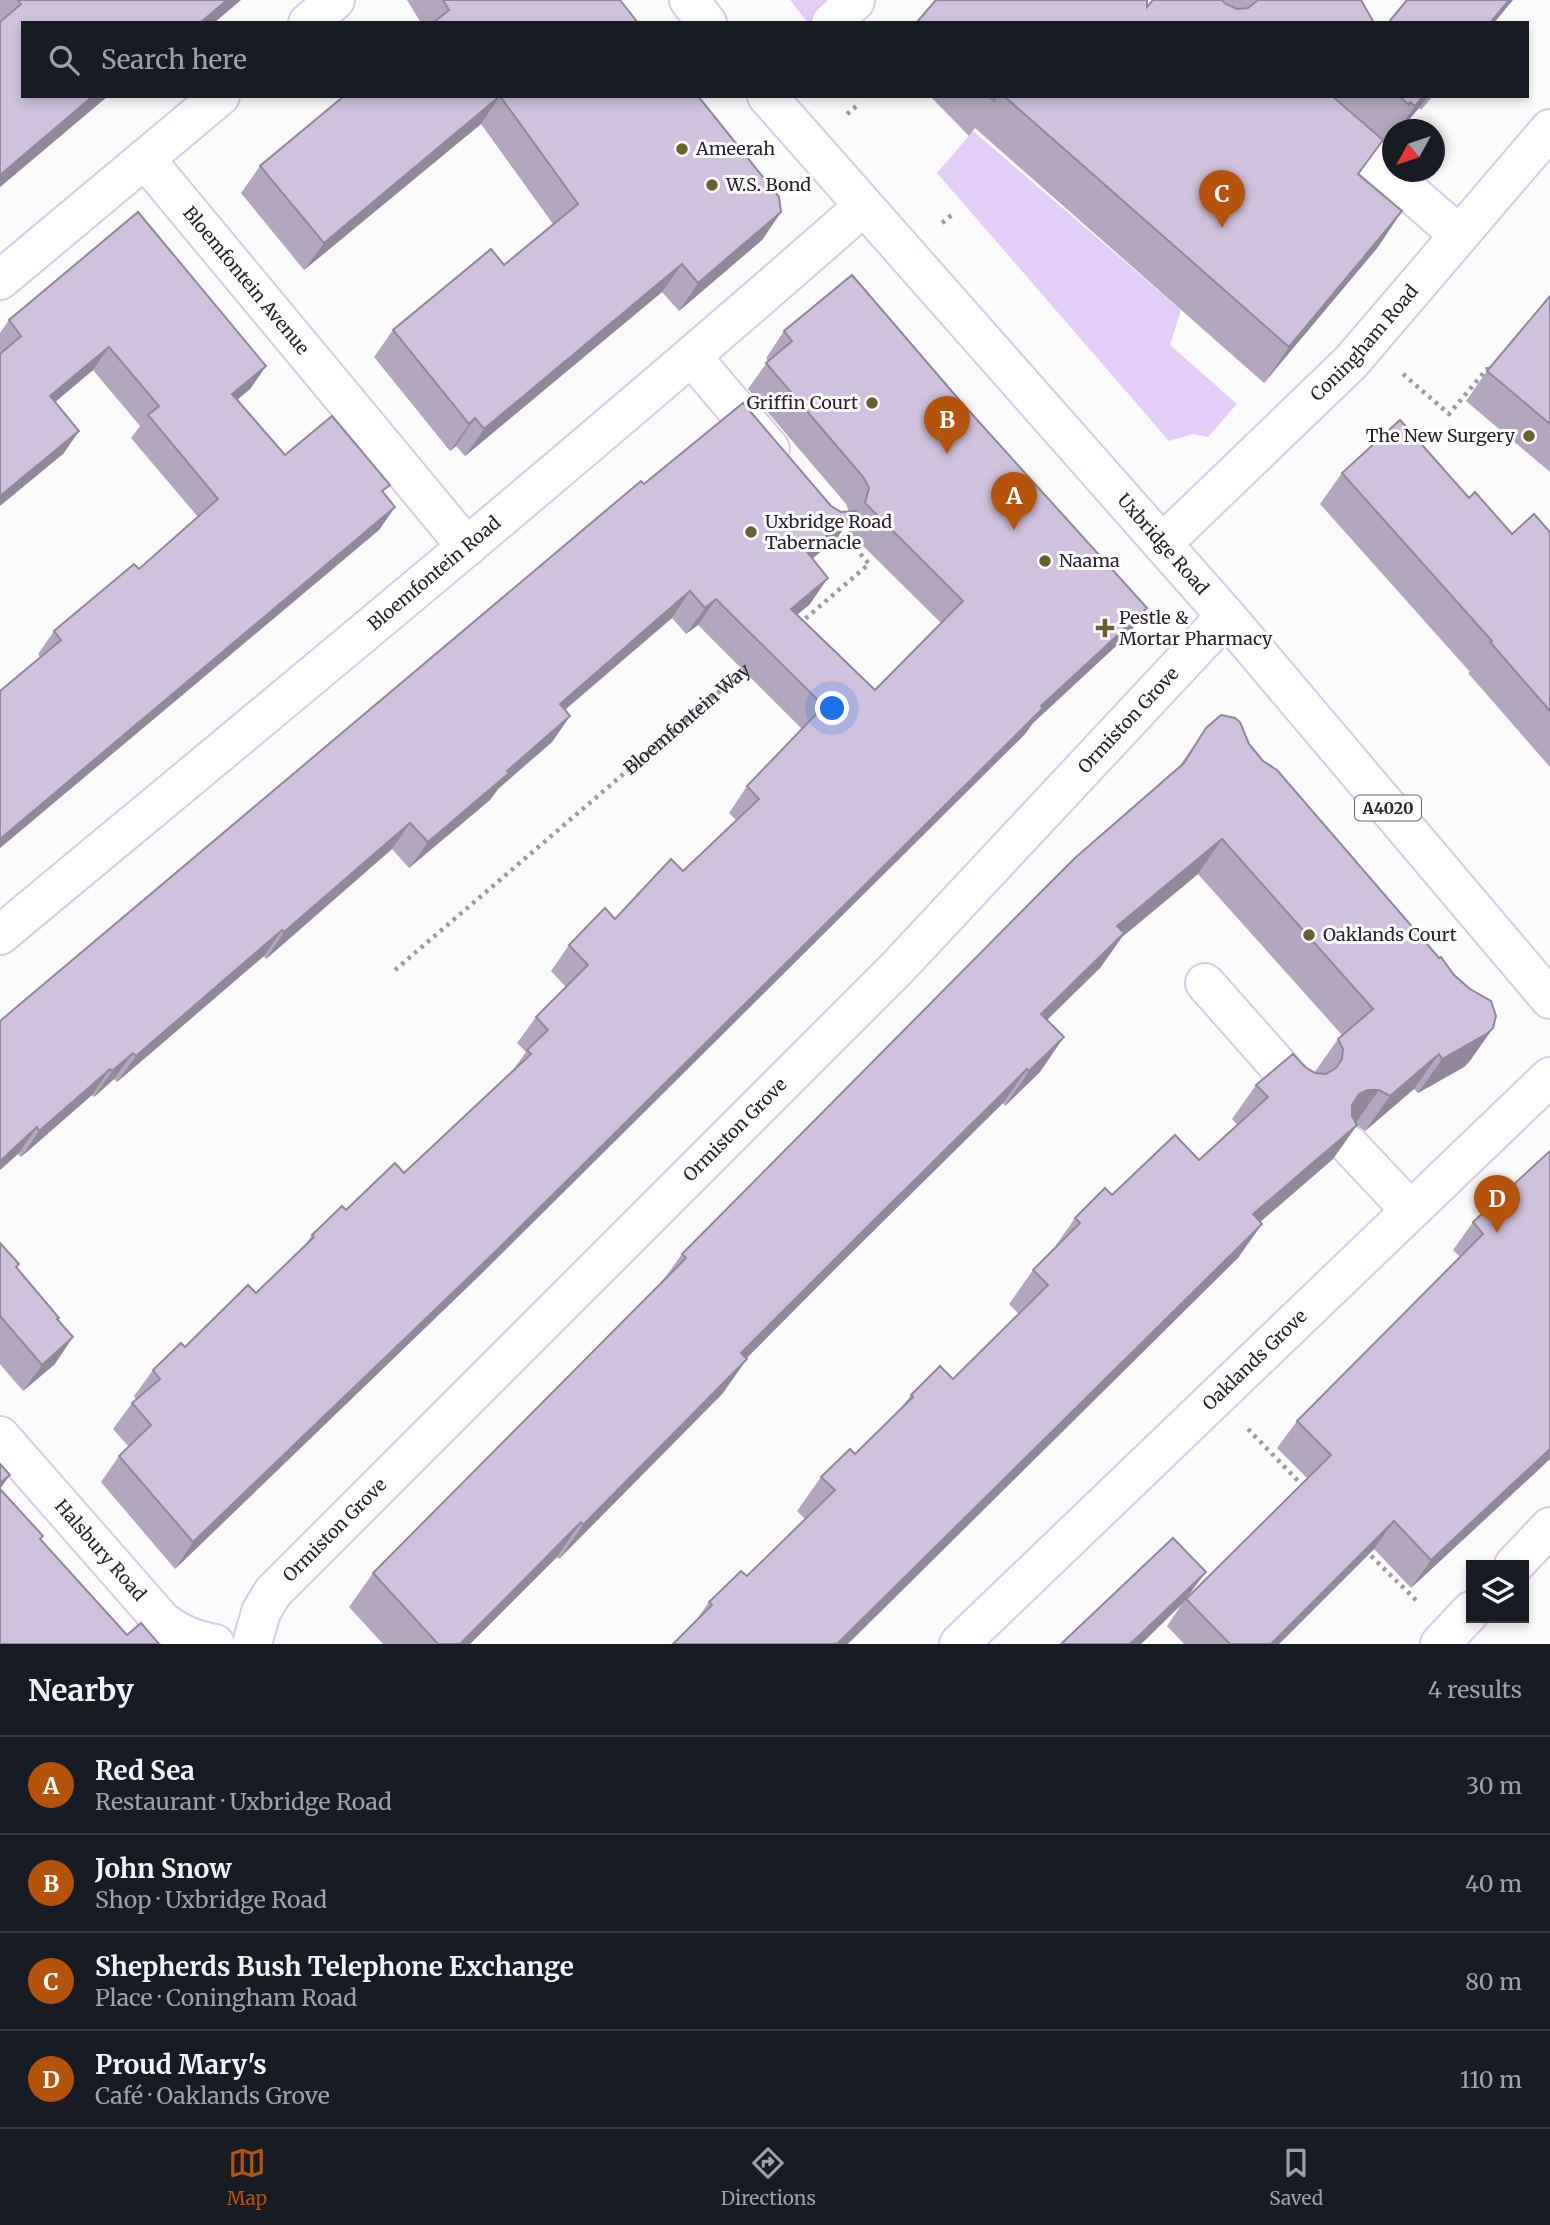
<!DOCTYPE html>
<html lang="en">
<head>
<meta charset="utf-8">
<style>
	body { margin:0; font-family:Merriweather,serif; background:#20242c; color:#f1f3f6 }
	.controls { position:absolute; right:21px; bottom:21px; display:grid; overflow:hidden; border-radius:0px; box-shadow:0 4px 10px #0003 }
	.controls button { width:63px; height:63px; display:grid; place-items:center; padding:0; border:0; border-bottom:2px solid #363941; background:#171b24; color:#f1f3f6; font:35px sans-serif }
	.compass { position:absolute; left:1382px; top:119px; width:63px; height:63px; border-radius:50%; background:#171b24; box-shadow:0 4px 10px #0003; rotate:230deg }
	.you { position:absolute; left:833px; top:709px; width:24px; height:24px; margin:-18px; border:5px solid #fff; border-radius:50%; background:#1a73e8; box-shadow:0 0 0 10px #1a73e833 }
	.badge { display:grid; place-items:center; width:46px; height:46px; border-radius:50%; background:#b45309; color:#fff; font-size:23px; font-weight:700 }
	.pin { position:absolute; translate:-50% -58px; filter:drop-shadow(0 2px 4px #0008) }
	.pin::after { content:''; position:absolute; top:37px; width:24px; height:21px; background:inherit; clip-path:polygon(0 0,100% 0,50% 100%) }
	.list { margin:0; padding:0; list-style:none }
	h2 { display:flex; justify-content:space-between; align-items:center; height:91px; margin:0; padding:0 28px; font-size:30px }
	h2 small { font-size:23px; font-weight:400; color:#9ea1a6 }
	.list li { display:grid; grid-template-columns:46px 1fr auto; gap:21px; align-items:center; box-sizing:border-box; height:98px; padding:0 28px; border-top:2px solid #363941 }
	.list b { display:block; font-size:26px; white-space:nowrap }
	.list p { margin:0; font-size:23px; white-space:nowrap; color:#9ea1a6 }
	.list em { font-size:23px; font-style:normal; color:#9ea1a6 }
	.icon { flex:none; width:38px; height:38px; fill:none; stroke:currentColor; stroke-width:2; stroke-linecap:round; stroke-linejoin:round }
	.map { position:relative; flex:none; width:1550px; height:1644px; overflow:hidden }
	.search { position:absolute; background:#171b24; box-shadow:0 4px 10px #0003; left:21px; right:21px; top:21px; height:77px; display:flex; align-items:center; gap:18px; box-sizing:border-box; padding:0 24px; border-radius:0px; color:#9ea1a6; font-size:26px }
	.sheet { height:483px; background:#171b24 }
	nav { display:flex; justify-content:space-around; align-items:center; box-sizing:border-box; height:98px; border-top:2px solid #363941; background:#171b24; font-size:19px; color:#9ea1a6 }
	nav a { display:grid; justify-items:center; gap:4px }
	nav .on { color:#b45309 }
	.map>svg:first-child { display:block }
	.grass { fill:#e3cef9 }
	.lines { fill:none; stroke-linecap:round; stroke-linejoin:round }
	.minor-casing { stroke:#d9cbe8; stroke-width:42 }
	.major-casing { stroke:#d9cbe8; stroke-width:42 }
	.path { stroke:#9d9ba0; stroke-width:4.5; stroke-dasharray:3.5 5; stroke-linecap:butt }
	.minor { stroke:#fff; stroke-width:38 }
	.major { stroke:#fff; stroke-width:38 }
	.wall { fill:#b3a7bf; fill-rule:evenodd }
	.shaded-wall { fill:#92889b }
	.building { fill:#d0c2de; stroke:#92889b; stroke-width:2 }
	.poi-dot { fill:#6a602d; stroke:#fff; stroke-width:2.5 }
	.labels { text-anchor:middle; stroke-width:6; stroke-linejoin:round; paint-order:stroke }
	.shield { fill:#fff; stroke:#68646c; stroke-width:2 }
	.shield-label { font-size:16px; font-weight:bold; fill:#28222d }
	.poi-label { font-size:18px; fill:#28222d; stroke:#fff; text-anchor:start }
	.street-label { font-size:18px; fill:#28222d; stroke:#fff }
</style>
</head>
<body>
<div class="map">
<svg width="1550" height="1644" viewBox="0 0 1550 1644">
	<rect width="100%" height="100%" fill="#fbfbfb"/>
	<g class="grass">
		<path d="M 790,0 L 833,0 L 815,23 L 808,23 Z"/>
		<path d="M 973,131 L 1181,310 L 1170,345 L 1237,404 L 1208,437 L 1193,434 L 1169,441 L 937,173 Z"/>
	</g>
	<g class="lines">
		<g class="minor-casing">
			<g id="minor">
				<path d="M 308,23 L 335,0"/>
				<path d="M 831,23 L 855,1 L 853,0"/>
				<path d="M 1300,96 L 1459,235"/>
				<path id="s2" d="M 145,159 L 467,547"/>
				<path d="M 0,280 L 220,96"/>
				<path d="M 692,357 L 770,449"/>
				<path id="s3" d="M 1163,543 L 1351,362 L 1550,129"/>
				<path id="s4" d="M 0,935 C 290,694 581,455 864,206"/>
				<path d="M 1205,983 L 1297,1087"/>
				<path d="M 1349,1145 L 1410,1210"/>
				<path id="s5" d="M 0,1436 L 162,1621 C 179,1634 194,1640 215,1644"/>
				<path d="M 1514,1565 L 1550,1527"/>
				<path id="s6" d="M 252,1644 L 261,1612 L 273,1592 L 899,966 L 1226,616"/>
				<path id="s7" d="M 959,1644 L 1550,1077"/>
				<path d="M 1440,1644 L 1471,1611"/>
			</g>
		</g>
		<g class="major-casing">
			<g id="major">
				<path d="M 689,0 L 707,23"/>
				<path id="s8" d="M 767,96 L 1226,616 L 1550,999"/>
			</g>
		</g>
		<g class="path">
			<path d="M 847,114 L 860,103"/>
			<path d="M 942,223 L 954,213"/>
			<path d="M 1403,374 L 1449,414 L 1487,369 L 1490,371"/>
			<path d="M 799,624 L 869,564 L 839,529"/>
			<path id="s1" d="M 395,970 L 747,668"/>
			<path d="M 1248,1429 L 1303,1486"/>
			<path d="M 1365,1550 L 1419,1603"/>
		</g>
		<use href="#minor" class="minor"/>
		<use href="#major" class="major"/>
	</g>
	<g class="wall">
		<path d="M 0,0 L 241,0 L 23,23 L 23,96 L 108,96 L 0,187 Z"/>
		<path d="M 407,0 L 620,0 L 638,23 L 421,23 Z"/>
		<path d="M 936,0 L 1147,7 L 1229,5 L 1223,0 L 1361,0 L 1374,23 L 916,23 Z"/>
		<path d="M 344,96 L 698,96 L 781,212 L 762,240 L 679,311 L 662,292 L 465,456 L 456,446 L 450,451 L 374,357 L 393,330 L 504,265 L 553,224 L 481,124 L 304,270 L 241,193 L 260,166 Z"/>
		<path d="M 930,96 L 1332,96 L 1358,175 L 1402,211 L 1378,247 L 1264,383 L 975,128 L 969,136 Z"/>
		<path d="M 1333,96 L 1433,96 L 1421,110 L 1419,108 L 1400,130 L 1392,130 L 1392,138 L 1390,141 L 1386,138 L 1384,140 Z"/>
		<path d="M 1550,296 L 1550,472 L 1466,401 L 1487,371 Z"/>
		<path d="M 9,320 L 266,366 L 250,389 L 237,400 L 285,455 L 384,493 L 395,507 L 379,530 L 0,848 L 0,691 L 40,657 L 38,654 L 54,631 L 139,569 L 198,517 L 131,438 L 140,426 L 93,370 L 55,402 L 79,431 L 63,454 L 0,352 L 0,333 Z"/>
		<path d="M 784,331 L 1129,634 L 1033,723 L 1025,734 L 478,1277 L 175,1569 L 101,1482 L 119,1456 L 129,1447 L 113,1429 L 132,1403 L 136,1399 L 134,1396 L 153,1370 L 256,1293 L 303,1248 L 312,1235 L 346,1210 L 404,1173 L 513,1070 L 526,1052 L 517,1043 L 536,1017 L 566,987 L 551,971 L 569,945 L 615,919 L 683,871 L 736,820 L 729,813 L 747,786 L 802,729 L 698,625 L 686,634 L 672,618 L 565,710 L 570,716 L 552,742 L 498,789 L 490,800 L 409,868 L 392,849 L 266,959 L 264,956 L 117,1082 L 114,1079 L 94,1097 L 92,1095 L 21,1157 L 18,1154 L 0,1170 L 0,1021 L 644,484 L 831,506 L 841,512 L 849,512 L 846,504 L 748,389 L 768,361 L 766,358 ZM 849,521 L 847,530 L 941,623 L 875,690 L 797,615 L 810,604 L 812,559 L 837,538 Z"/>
		<path d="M 1342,473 L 1469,498 L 1512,534 L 1550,532 L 1550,767 L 1468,673 L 1470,672 L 1320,504 Z"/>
		<path d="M 1206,728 L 1249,744 L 1493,1028 L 1469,1062 L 1464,1067 L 1418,1093 L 1414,1089 L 1365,1131 L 1357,1125 L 1333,1159 L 1260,1222 L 1238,1258 L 695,1622 L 709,1602 L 747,1576 L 805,1519 L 797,1511 L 821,1477 L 855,1454 L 901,1408 L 911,1395 L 953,1379 L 1019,1314 L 1009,1304 L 1033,1270 L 1052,1251 L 1075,1218 L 1112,1195 L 1199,1160 L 1237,1125 L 1232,1119 L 1256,1085 L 1305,1067 L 1314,1073 L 1338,1039 L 1342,1035 L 1198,874 L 1122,937 L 1100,968 L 1047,1020 L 1040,1072 L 1005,1106 L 1003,1103 L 844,1260 L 746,1358 L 723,1393 L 559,1559 L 557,1557 L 470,1644 L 383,1644 L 349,1607 L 373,1573 L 661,1283 L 682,1254 L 1179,767 Z"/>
		<path d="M 1550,1151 L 1550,1459 L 1411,1588 L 1374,1549 L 1279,1644 L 1184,1644 L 1167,1626 L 1182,1604 L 1141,1644 L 1061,1644 L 1188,1597 L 1307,1478 L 1277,1448 L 1297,1421 L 1460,1257 L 1453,1250 L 1473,1222 Z"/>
		<path d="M 0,1243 L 19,1264 L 17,1267 L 57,1320 L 55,1364 L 23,1391 L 0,1364 Z"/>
	</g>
	<g class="shaded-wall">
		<path d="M 227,0 L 241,0 L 214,23 L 200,23 Z"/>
		<path d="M 1509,0 L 1513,0 L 1494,23 L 1490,23 Z"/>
		<path d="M 93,96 L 108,96 L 0,187 L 0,175 Z"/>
		<path d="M 500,96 L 481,124 L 304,270 L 324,243 Z"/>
		<path d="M 1423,96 L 1428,96 L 1419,108 L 1400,130 L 1398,130 L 1415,106 Z"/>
		<path d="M 1402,211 L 1378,247 L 1264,383 L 1289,347 Z"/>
		<path d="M 781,212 L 762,240 L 679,311 L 698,283 Z"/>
		<path d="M 682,264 L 662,292 L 465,456 L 484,429 Z"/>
		<path d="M 109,347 L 93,370 L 34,420 L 50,396 Z"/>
		<path d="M 266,366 L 250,389 L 216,417 L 232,394 Z"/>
		<path d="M 475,418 L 456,446 L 450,451 L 469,424 Z"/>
		<path d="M 79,431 L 63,454 L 0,506 L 0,496 Z"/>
		<path d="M 395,507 L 379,530 L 0,848 L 0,839 Z"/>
		<path d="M 856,511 L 837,538 L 788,579 L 807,552 Z"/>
		<path d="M 828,578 L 810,604 L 772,635 L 791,609 Z"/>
		<path d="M 690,591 L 672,618 L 541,730 L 560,704 Z"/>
		<path d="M 716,599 L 698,625 L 686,634 L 705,608 Z"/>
		<path d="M 1147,608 L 1129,634 L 1033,723 L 1025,734 L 478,1277 L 175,1569 L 193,1542 L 1041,706 Z"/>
		<path d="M 570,716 L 552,742 L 498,789 L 490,800 L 409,868 L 428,842 Z"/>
		<path d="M 410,823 L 392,849 L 266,959 L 284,932 Z"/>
		<path d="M 1222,839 L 1198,874 L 1122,937 L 1100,968 L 1017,1049 L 1041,1014 L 1117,926 Z"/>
		<path d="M 282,930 L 264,956 L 117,1082 L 136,1056 Z"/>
		<path d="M 1493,1028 L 1469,1062 L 1464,1067 L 1418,1093 L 1442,1059 Z"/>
		<path d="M 1064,1037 L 1040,1072 L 1005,1106 L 1029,1071 Z"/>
		<path d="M 133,1053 L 114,1079 L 94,1097 L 112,1071 Z"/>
		<path d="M 1439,1054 L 1414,1089 L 1365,1131 L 1390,1096 Z"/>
		<path d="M 110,1069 L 92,1095 L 21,1157 L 39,1131 Z"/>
		<path d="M 1027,1069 L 1003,1103 L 844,1260 L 717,1388 L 741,1353 L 868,1226 Z"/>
		<path d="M 1367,1090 L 1379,1090 L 1355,1124 L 1335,1129 L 1359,1094 Z"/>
		<path d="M 1357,1125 L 1333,1159 L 1229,1249 L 1253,1214 Z"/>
		<path d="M 37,1127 L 18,1154 L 0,1170 L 0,1161 Z"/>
		<path d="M 1262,1224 L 1238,1258 L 848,1644 L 837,1644 Z"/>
		<path d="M 73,1337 L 55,1364 L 23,1391 L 42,1365 Z"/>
		<path d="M 747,1359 L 723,1393 L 559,1559 L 583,1525 Z"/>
		<path d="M 1550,1449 L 1550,1459 L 1411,1588 L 1431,1560 Z"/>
		<path d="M 10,1475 L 0,1489 L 0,1483 Z"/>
		<path d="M 1394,1521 L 1374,1549 L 1279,1644 L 1271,1644 Z"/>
		<path d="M 581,1522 L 557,1557 L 470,1644 L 460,1644 Z"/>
		<path d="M 1206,1572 L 1182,1604 L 1141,1644 L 1130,1644 Z"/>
	</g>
	<g class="building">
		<path d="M 18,0 L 227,0 L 200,23 L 23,23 L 23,96 L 93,96 L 0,175 L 0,22 L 21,4 Z"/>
		<path d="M 443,0 L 620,0 L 638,23 L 433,23 L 449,10 Z"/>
		<path d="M 936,0 L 1147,0 L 1147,7 L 1153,0 L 1222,0 L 1226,4 L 1237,9 L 1248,8 L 1258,0 L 1361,0 L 1374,23 L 918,23 L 917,22 Z"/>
		<path d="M 1407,0 L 1509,0 L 1490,23 L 1388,23 Z"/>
		<path d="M 344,96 L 500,96 L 324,243 L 260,166 Z"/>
		<path d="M 500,96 L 698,96 L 779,197 L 781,212 L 698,283 L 682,264 L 484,429 L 475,418 L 469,424 L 393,330 L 491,249 L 504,265 L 578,204 Z"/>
		<path d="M 989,96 L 997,96 L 994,101 Z"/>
		<path d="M 1004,96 L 1332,96 L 1383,140 L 1358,174 L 1402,211 L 1289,347 Z"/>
		<path d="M 1399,96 L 1423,96 L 1415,106 L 1410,102 L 1409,105 Z"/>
		<path d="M 138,212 L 266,366 L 232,394 L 285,455 L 332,416 L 390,485 L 382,491 L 395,507 L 0,839 L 0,691 L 61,640 L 54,631 L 134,564 L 139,569 L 218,499 L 148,415 L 159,406 L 109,347 L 50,396 L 79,431 L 0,496 L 0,354 L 21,336 L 9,320 Z"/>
		<path d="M 852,275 L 961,402 L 1147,608 L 1041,706 L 1043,708 L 496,1251 L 193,1542 L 119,1456 L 151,1425 L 132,1403 L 160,1379 L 153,1370 L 181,1343 L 185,1347 L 248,1285 L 256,1293 L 314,1237 L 312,1235 L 342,1206 L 346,1210 L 395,1163 L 404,1173 L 531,1054 L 527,1050 L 548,1030 L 536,1017 L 588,965 L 569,945 L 605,908 L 615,919 L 671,859 L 683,871 L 759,799 L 747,786 L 824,706 L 716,599 L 705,608 L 690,591 L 560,704 L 570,716 L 507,771 L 509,773 L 428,842 L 410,823 L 284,932 L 282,930 L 136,1056 L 133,1053 L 112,1071 L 110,1069 L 39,1131 L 37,1127 L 0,1161 L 0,1021 L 641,481 L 644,484 L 743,403 L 831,506 L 841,512 L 856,511 L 807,552 L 828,578 L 791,609 L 875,690 L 963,601 L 865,503 L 869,488 L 864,478 L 766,363 L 792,341 L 784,331 Z"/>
		<path d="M 1550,296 L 1550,424 L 1487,371 Z"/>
		<path d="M 1400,420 L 1469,498 L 1475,492 L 1512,534 L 1534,514 L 1550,532 L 1550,711 L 1490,642 L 1492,641 L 1342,473 Z"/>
		<path d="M 1221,715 L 1235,718 L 1240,722 L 1249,744 L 1263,761 L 1277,770 L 1439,958 L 1441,957 L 1454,975 L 1470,989 L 1491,1001 L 1496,1016 L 1493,1028 L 1488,1033 L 1442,1059 L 1439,1054 L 1390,1096 L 1379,1090 L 1367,1090 L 1359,1094 L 1352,1105 L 1352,1116 L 1357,1125 L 1253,1214 L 1262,1224 L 837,1644 L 673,1644 L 712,1605 L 709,1602 L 741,1571 L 747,1576 L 835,1490 L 821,1477 L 850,1449 L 855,1454 L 913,1397 L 911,1395 L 940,1366 L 953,1379 L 1048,1285 L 1033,1270 L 1080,1223 L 1075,1218 L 1105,1188 L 1112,1195 L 1175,1135 L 1199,1160 L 1268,1097 L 1256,1085 L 1293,1054 L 1305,1067 L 1315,1073 L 1326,1074 L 1336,1068 L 1342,1059 L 1343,1049 L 1338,1039 L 1373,1009 L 1222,839 L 1117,926 L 1124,933 L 1041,1014 L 1064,1037 L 1029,1071 L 1027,1069 L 868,1226 L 741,1353 L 747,1359 L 583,1525 L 581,1522 L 460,1644 L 438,1644 L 373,1573 L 686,1258 L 682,1254 L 1037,896 L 1075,858 L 1184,763 L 1206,728 Z"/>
		<path d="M 1550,1151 L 1550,1449 L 1431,1560 L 1394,1521 L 1271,1644 L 1230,1644 L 1186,1599 L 1331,1455 L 1297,1421 L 1483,1234 L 1473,1222 Z"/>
		<path d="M 0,1243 L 19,1264 L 16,1267 L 59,1318 L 57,1319 L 73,1337 L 42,1365 L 0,1316 Z"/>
		<path d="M 0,1464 L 10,1475 L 0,1483 Z"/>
		<path d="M 0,1489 L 43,1536 L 40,1539 L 127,1635 L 141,1623 L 159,1644 L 0,1644 Z"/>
		<path d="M 1173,1538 L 1206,1572 L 1130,1644 L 1061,1644 Z"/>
	</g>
	<g class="poi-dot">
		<circle cx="682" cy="149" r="7"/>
		<circle cx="712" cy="185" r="7"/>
		<circle cx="872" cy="403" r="7"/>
		<circle cx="1529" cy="436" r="7"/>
		<circle cx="751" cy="532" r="7"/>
		<circle cx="1045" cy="561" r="7"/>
		<path d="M1101.5 617.5h7v7h7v7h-7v7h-7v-7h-7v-7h7z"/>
		<circle cx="1309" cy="935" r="7"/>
	</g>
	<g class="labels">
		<rect class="shield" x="1355" y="795.5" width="66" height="25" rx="5"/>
		<g class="shield-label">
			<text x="1388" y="814">A4020</text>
		</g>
		<g class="poi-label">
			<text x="696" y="155">Ameerah</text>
			<text x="726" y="191">W.S. Bond</text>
			<text x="858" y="409" text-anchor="end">Griffin Court</text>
			<text x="1515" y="442" text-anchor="end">The New Surgery</text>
			<text x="765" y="528">Uxbridge Road<tspan x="765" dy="21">Tabernacle</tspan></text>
			<text x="1059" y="567">Naama</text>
			<text x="1119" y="624">Pestle &amp;<tspan x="1119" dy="21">Mortar Pharmacy</tspan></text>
			<text x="1323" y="941">Oaklands Court</text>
		</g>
		<g class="street-label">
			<text dy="6" stroke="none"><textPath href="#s2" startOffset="158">Bloemfontein Avenue</textPath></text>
			<text dy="6" stroke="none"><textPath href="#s3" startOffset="284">Coningham Road</textPath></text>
			<text dy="6" stroke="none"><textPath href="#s8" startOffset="598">Uxbridge Road</textPath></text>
			<text dy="6" stroke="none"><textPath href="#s4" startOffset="565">Bloemfontein Road</textPath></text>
			<text dy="6" stroke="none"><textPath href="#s1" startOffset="385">Bloemfontein Way</textPath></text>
			<text dy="6" stroke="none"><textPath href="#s6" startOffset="1278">Ormiston Grove</textPath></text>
			<text dy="6" stroke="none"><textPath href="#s6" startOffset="710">Ormiston Grove</textPath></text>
			<text dy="6" stroke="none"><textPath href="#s7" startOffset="410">Oaklands Grove</textPath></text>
			<text dy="6" stroke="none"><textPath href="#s6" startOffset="144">Ormiston Grove</textPath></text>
			<text dy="6" stroke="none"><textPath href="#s5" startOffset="152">Halsbury Road</textPath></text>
		</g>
	</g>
</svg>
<div class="controls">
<button><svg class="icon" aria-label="layers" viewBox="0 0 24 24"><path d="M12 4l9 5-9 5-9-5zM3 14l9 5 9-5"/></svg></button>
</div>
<svg class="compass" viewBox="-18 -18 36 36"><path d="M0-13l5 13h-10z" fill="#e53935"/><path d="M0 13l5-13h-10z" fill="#9ea1a6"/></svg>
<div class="you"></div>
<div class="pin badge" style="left:1014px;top:530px">A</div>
<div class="pin badge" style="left:947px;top:454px">B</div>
<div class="pin badge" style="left:1222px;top:228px">C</div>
<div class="pin badge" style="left:1497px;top:1233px">D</div>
<div class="search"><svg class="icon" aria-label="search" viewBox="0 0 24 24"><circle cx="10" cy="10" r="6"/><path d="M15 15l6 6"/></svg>Search here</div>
</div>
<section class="sheet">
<h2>Nearby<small>4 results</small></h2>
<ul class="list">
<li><span class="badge">A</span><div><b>Red Sea</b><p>Restaurant · Uxbridge Road</p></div><em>30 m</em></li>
<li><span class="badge">B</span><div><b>John Snow</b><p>Shop · Uxbridge Road</p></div><em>40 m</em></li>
<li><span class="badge">C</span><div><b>Shepherds Bush Telephone Exchange</b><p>Place · Coningham Road</p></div><em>80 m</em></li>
<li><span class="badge">D</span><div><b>Proud Mary's</b><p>Café · Oaklands Grove</p></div><em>110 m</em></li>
</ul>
</section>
<nav>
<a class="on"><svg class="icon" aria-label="map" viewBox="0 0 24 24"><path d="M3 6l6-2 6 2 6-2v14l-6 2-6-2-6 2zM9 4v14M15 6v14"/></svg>Map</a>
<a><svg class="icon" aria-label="directions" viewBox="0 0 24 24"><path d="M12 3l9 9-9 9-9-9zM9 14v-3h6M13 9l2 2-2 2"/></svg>Directions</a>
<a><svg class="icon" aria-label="saved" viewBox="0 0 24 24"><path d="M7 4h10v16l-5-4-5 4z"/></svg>Saved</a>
</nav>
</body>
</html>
